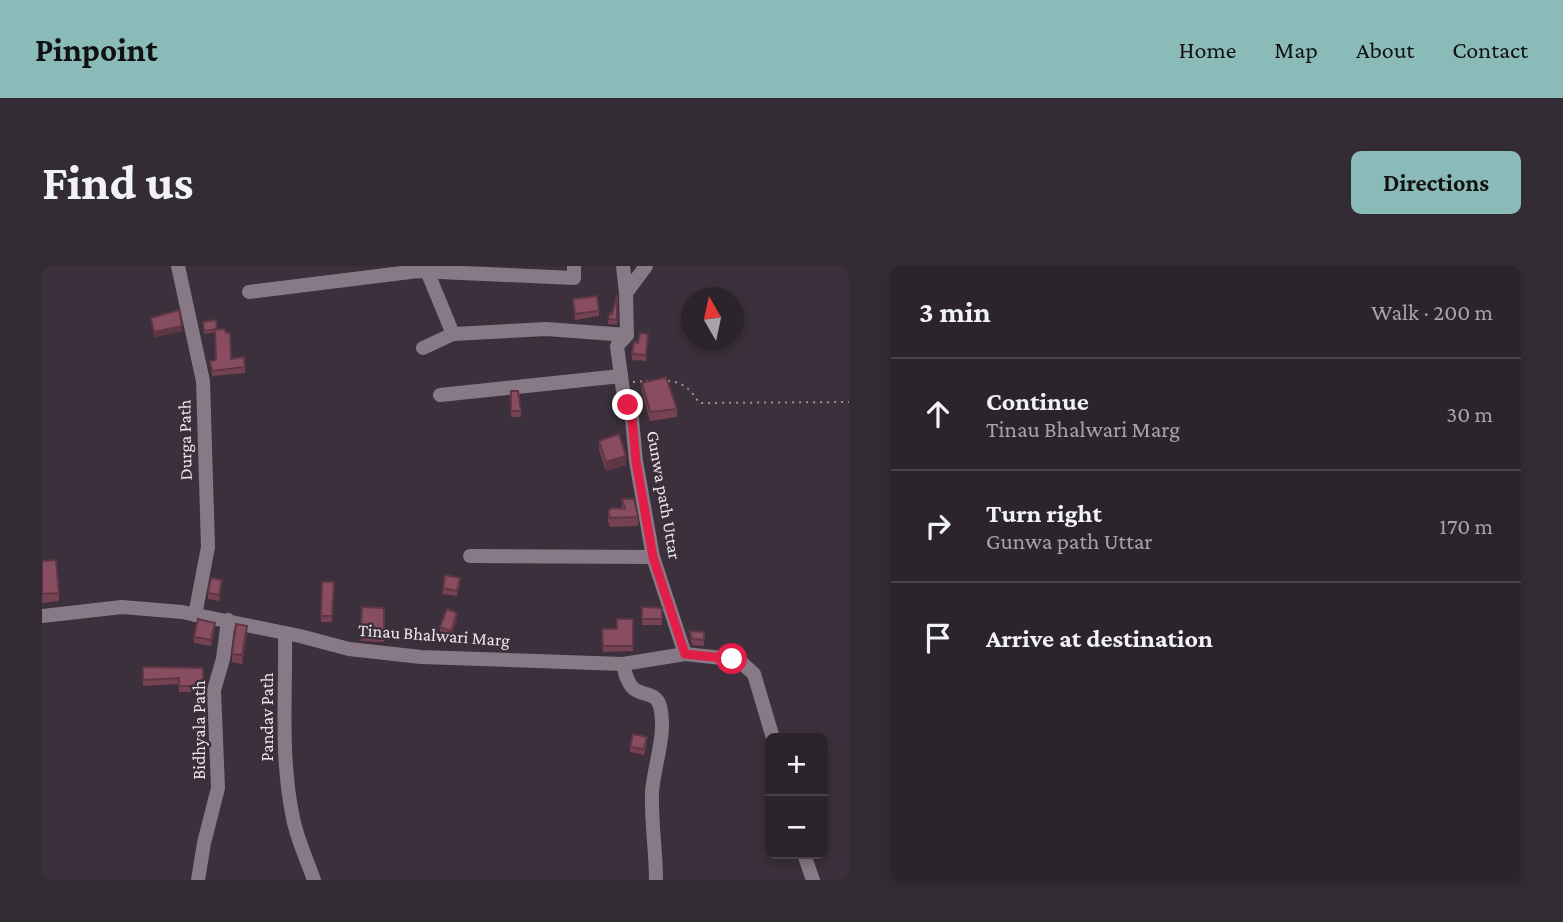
<!DOCTYPE html>
<html lang="en">
<head>
<meta charset="utf-8">
<style>
	body { margin:0; font-family:"Crimson Pro",serif; background:#342c34; color:#f1f3f6 }
	.controls { position:absolute; right:21px; bottom:21px; display:grid; overflow:hidden; border-radius:10px; box-shadow:0 4px 10px #0003 }
	.controls button { width:63px; height:63px; display:grid; place-items:center; padding:0; border:0; border-bottom:2px solid #484148; background:#2c242c; color:#f1f3f6; font:35px sans-serif }
	.compass { position:absolute; left:639px; top:21px; width:63px; height:63px; border-radius:50%; background:#2c242c; box-shadow:0 4px 10px #0003; rotate:351deg }
	.stop { position:absolute; width:21px; height:21px; margin:-16px; border:5px solid #e11d48; border-radius:50%; background:#fff }
	.stop.end { background:#e11d48; border-color:#fff; box-shadow:0 2px 7px #0008 }
	.list { margin:0; padding:0; list-style:none }
	h2 { display:flex; justify-content:space-between; align-items:center; height:91px; margin:0; padding:0 28px; font-size:30px }
	h2 small { font-size:23px; font-weight:400; color:#a6a4a9 }
	.list li { display:grid; grid-template-columns:46px 1fr auto; gap:21px; align-items:center; box-sizing:border-box; height:112px; padding:0 28px; border-top:2px solid #484148 }
	.list b { display:block; font-size:26px; white-space:nowrap }
	.list p { margin:0; font-size:23px; white-space:nowrap; color:#a6a4a9 }
	.list em { font-size:23px; font-style:normal; color:#a6a4a9 }
	.icon { flex:none; width:38px; height:38px; fill:none; stroke:currentColor; stroke-width:2; stroke-linecap:round; stroke-linejoin:round }
	.map { position:relative; flex:none; width:807px; height:614px; overflow:hidden; border-radius:10px }
	header { display:flex; align-items:center; gap:42px; box-sizing:border-box; height:98px; padding:0 35px; background:#8bbbb9; color:#111 }
	header strong { font-size:33px }
	nav { display:flex; gap:38px; margin-inline-start:auto; font-size:24px }
	.intro { display:flex; align-items:center; justify-content:space-between; box-sizing:border-box; height:168px; padding:0 42px }
	h1 { margin:0; font-size:49px }
	.button { padding:18px 32px; border-radius:10px; background:#8bbbb9; color:#111; font-size:24px; font-weight:700 }
	main { display:flex; gap:42px; padding:0 42px }
	aside { flex:1; background:#2c242c; border-radius:10px; box-shadow:0 4px 10px #0003 }
	.map>svg:first-child { display:block }
	.lines { fill:none; stroke-linecap:round; stroke-linejoin:round }
	.path { stroke:#9d949c; stroke-width:2; stroke-dasharray:2 5; stroke-linecap:butt }
	.minor { stroke:#877a86; stroke-width:14 }
	.wall { fill:#754253 }
	.shaded-wall { fill:#5f3644 }
	.building { fill:#884d61; stroke:#5f3644; stroke-width:2 }
	.route { stroke:#e11d48; stroke-width:9 }
	.labels { text-anchor:middle; stroke-width:5; stroke-linejoin:round; paint-order:stroke }
	.street-label { font-size:18px; fill:#efe8ee; stroke:#3b303b }
</style>
</head>
<body>
<header>
<strong>Pinpoint</strong>
<nav><a>Home</a><a>Map</a><a>About</a><a>Contact</a></nav>
</header>
<div class="intro"><h1>Find us</h1><a class="button">Directions</a></div>
<main>
<div class="map">
<svg width="807" height="614" viewBox="0 0 807 614">
	<rect width="100%" height="100%" fill="#3b303b"/>
	<g class="lines">
		<g class="path">
			<path d="M 626,115 C 642,116 649,124 657,137 L 807,136"/>
			<path d="M 591,116 L 606,115"/>
		</g>
		<g class="minor">
			<path d="M 136,0 L 161,115 L 166,281 L 153,349"/>
			<path d="M 581,0 L 584,27"/>
			<path d="M 604,0 L 584,27 L 585,69 L 575,80 L 581,125 L 590,153 L 594,195 L 611,291 L 643,388"/>
			<path d="M 385,5 L 411,68"/>
			<path d="M 207,26 L 376,5 L 532,12 L 532,0"/>
			<path d="M 381,82 L 411,68 L 504,63 L 585,69"/>
			<path d="M 398,129 L 579,110"/>
			<path d="M 428,290 L 611,291"/>
			<path d="M 0,350 L 80,341 L 140,346 L 258,370 L 307,383 L 379,391 L 581,398 L 643,388 L 689,393 L 701,398 L 712,408 L 731,472"/>
			<path d="M 243,367 C 244,429 238,491 251,552 C 255,573 265,594 272,614"/>
			<path d="M 581,398 C 583,407 585,417 592,423 C 602,430 614,426 618,440 C 625,467 612,499 610,526 C 609,556 614,585 614,614"/>
			<path d="M 762,588 L 771,614"/>
			<path d="M 156,614 L 162,577 L 176,522 L 172,424 L 181,393 L 186,354"/>
		</g>
	</g>
	<g class="wall">
		<path d="M 575,29 L 575,59 L 566,58 L 566,53 L 570,48 Z"/>
		<path d="M 531,33 L 557,45 L 557,50 L 533,54 Z"/>
		<path d="M 174,54 L 175,64 L 189,93 L 203,101 L 203,107 L 170,110 L 168,95 L 174,94 L 173,66 L 162,68 L 161,56 Z"/>
		<path d="M 606,74 L 604,95 L 590,94 L 590,88 L 596,77 Z"/>
		<path d="M 600,117 L 635,143 L 635,151 L 608,155 L 600,126 Z"/>
		<path d="M 469,125 L 479,145 L 479,151 L 469,151 Z"/>
		<path d="M 557,175 L 584,199 L 564,205 L 557,183 Z"/>
		<path d="M 580,233 L 596,251 L 596,260 L 568,261 L 566,255 L 566,246 L 580,243 Z"/>
		<path d="M 0,295 L 17,327 L 17,335 L 0,337 Z"/>
		<path d="M 280,316 L 292,316 L 290,356 L 279,356 Z"/>
		<path d="M 418,318 L 415,330 L 401,328 L 401,322 Z"/>
		<path d="M 180,320 L 177,335 L 166,333 L 166,327 Z"/>
		<path d="M 600,341 L 620,342 L 620,359 L 600,359 Z"/>
		<path d="M 342,342 L 342,376 L 319,375 L 319,366 Z"/>
		<path d="M 415,353 L 409,371 L 398,367 L 398,361 Z"/>
		<path d="M 591,353 L 591,385 L 561,386 L 560,363 L 575,363 Z"/>
		<path d="M 173,362 L 169,380 L 152,377 L 152,371 Z"/>
		<path d="M 648,365 L 662,366 L 662,380 L 650,379 L 648,371 Z"/>
		<path d="M 205,369 L 200,398 L 190,396 L 190,388 Z"/>
		<path d="M 101,401 L 161,402 L 161,426 L 137,426 L 137,418 L 101,420 Z"/>
		<path d="M 605,477 L 602,489 L 588,486 L 588,481 Z"/>
	</g>
	<g class="shaded-wall">
		<path d="M 140,60 L 140,65 L 112,72 L 112,66 Z"/>
		<path d="M 584,190 L 584,199 L 564,205 L 564,196 Z"/>
		<path d="M 415,347 L 415,353 L 409,371 L 409,365 Z"/>
		<path d="M 205,360 L 205,369 L 200,398 L 200,389 Z"/>
	</g>
	<g class="building">
		<path d="M 575,29 L 575,54 L 566,53 L 568,47 L 570,48 Z"/>
		<path d="M 555,30 L 557,45 L 533,48 L 531,33 Z"/>
		<path d="M 137,44 L 140,60 L 112,66 L 109,52 Z"/>
		<path d="M 174,54 L 175,63 L 162,65 L 161,56 Z"/>
		<path d="M 183,63 L 184,67 L 188,67 L 189,93 L 202,91 L 203,101 L 170,105 L 168,95 L 174,94 L 173,64 Z"/>
		<path d="M 598,67 L 606,68 L 604,89 L 590,88 L 592,76 L 596,77 Z"/>
		<path d="M 624,111 L 635,143 L 608,146 L 600,117 Z"/>
		<path d="M 469,125 L 476,125 L 479,145 L 469,145 Z"/>
		<path d="M 577,168 L 584,190 L 564,196 L 557,175 Z"/>
		<path d="M 580,233 L 592,233 L 596,251 L 568,252 L 566,246 L 569,242 L 583,243 Z"/>
		<path d="M 14,294 L 17,327 L 0,328 L 0,295 Z"/>
		<path d="M 403,309 L 418,312 L 415,325 L 401,322 Z"/>
		<path d="M 169,312 L 180,314 L 177,329 L 166,327 Z"/>
		<path d="M 280,316 L 292,316 L 290,350 L 279,350 Z"/>
		<path d="M 320,341 L 342,342 L 342,367 L 319,366 Z"/>
		<path d="M 600,341 L 620,342 L 620,353 L 600,353 Z"/>
		<path d="M 405,343 L 415,347 L 409,365 L 398,361 Z"/>
		<path d="M 156,353 L 173,357 L 169,374 L 152,371 Z"/>
		<path d="M 575,353 L 591,353 L 591,380 L 561,380 L 560,363 L 575,363 Z"/>
		<path d="M 194,358 L 205,360 L 200,389 L 190,388 Z"/>
		<path d="M 648,365 L 662,366 L 662,374 L 650,373 Z"/>
		<path d="M 101,401 L 161,402 L 161,420 L 137,420 L 137,412 L 101,414 Z"/>
		<path d="M 591,468 L 605,471 L 602,483 L 588,481 Z"/>
	</g>
	<g class="lines">
		<path class="route" d="M 586,139 L 590,153 L 594,195 L 611,291 L 643,388 L 690,393"/>
	</g>
	<g class="labels">
		<g class="street-label">
			<text transform="translate(143 174) rotate(-91)" y="6">Durga Path</text>
			<text transform="translate(622 229) rotate(80)" y="6">Gunwa path Uttar</text>
			<text transform="translate(392 369) rotate(4)" y="6">Tinau Bhalwari Marg</text>
			<text transform="translate(225 451) rotate(-90)" y="6">Pandav Path</text>
			<text transform="translate(157 464) rotate(-90)" y="6">Bidhyala Path</text>
		</g>
	</g>
</svg>
<div class="controls">
<button>+</button>
<button>−</button>
</div>
<svg class="compass" viewBox="-18 -18 36 36"><path d="M0-13l5 13h-10z" fill="#e53935"/><path d="M0 13l5-13h-10z" fill="#a6a4a9"/></svg>
<div class="stop" style="left:690px;top:393px"></div>
<div class="stop end" style="left:586px;top:139px"></div>
</div>
<aside>
<h2>3 min<small>Walk · 200 m</small></h2>
<ul class="list">
<li><svg class="icon" aria-label="ahead" viewBox="0 0 24 24"><path d="M12 20V5M6 11l6-6 6 6"/></svg><div><b>Continue</b><p>Tinau Bhalwari Marg</p></div><em>30 m</em></li>
<li><svg class="icon" aria-label="right" viewBox="0 0 24 24"><path d="M7 20v-9h11M14 6l5 5-5 5"/></svg><div><b>Turn right</b><p>Gunwa path Uttar</p></div><em>170 m</em></li>
<li><svg class="icon" aria-label="arrive" viewBox="0 0 24 24"><path d="M6 21V4h12l-3 4 3 4H6"/></svg><div><b>Arrive at destination</b></div></li>
</ul>
</aside>
</main>
</body>
</html>
